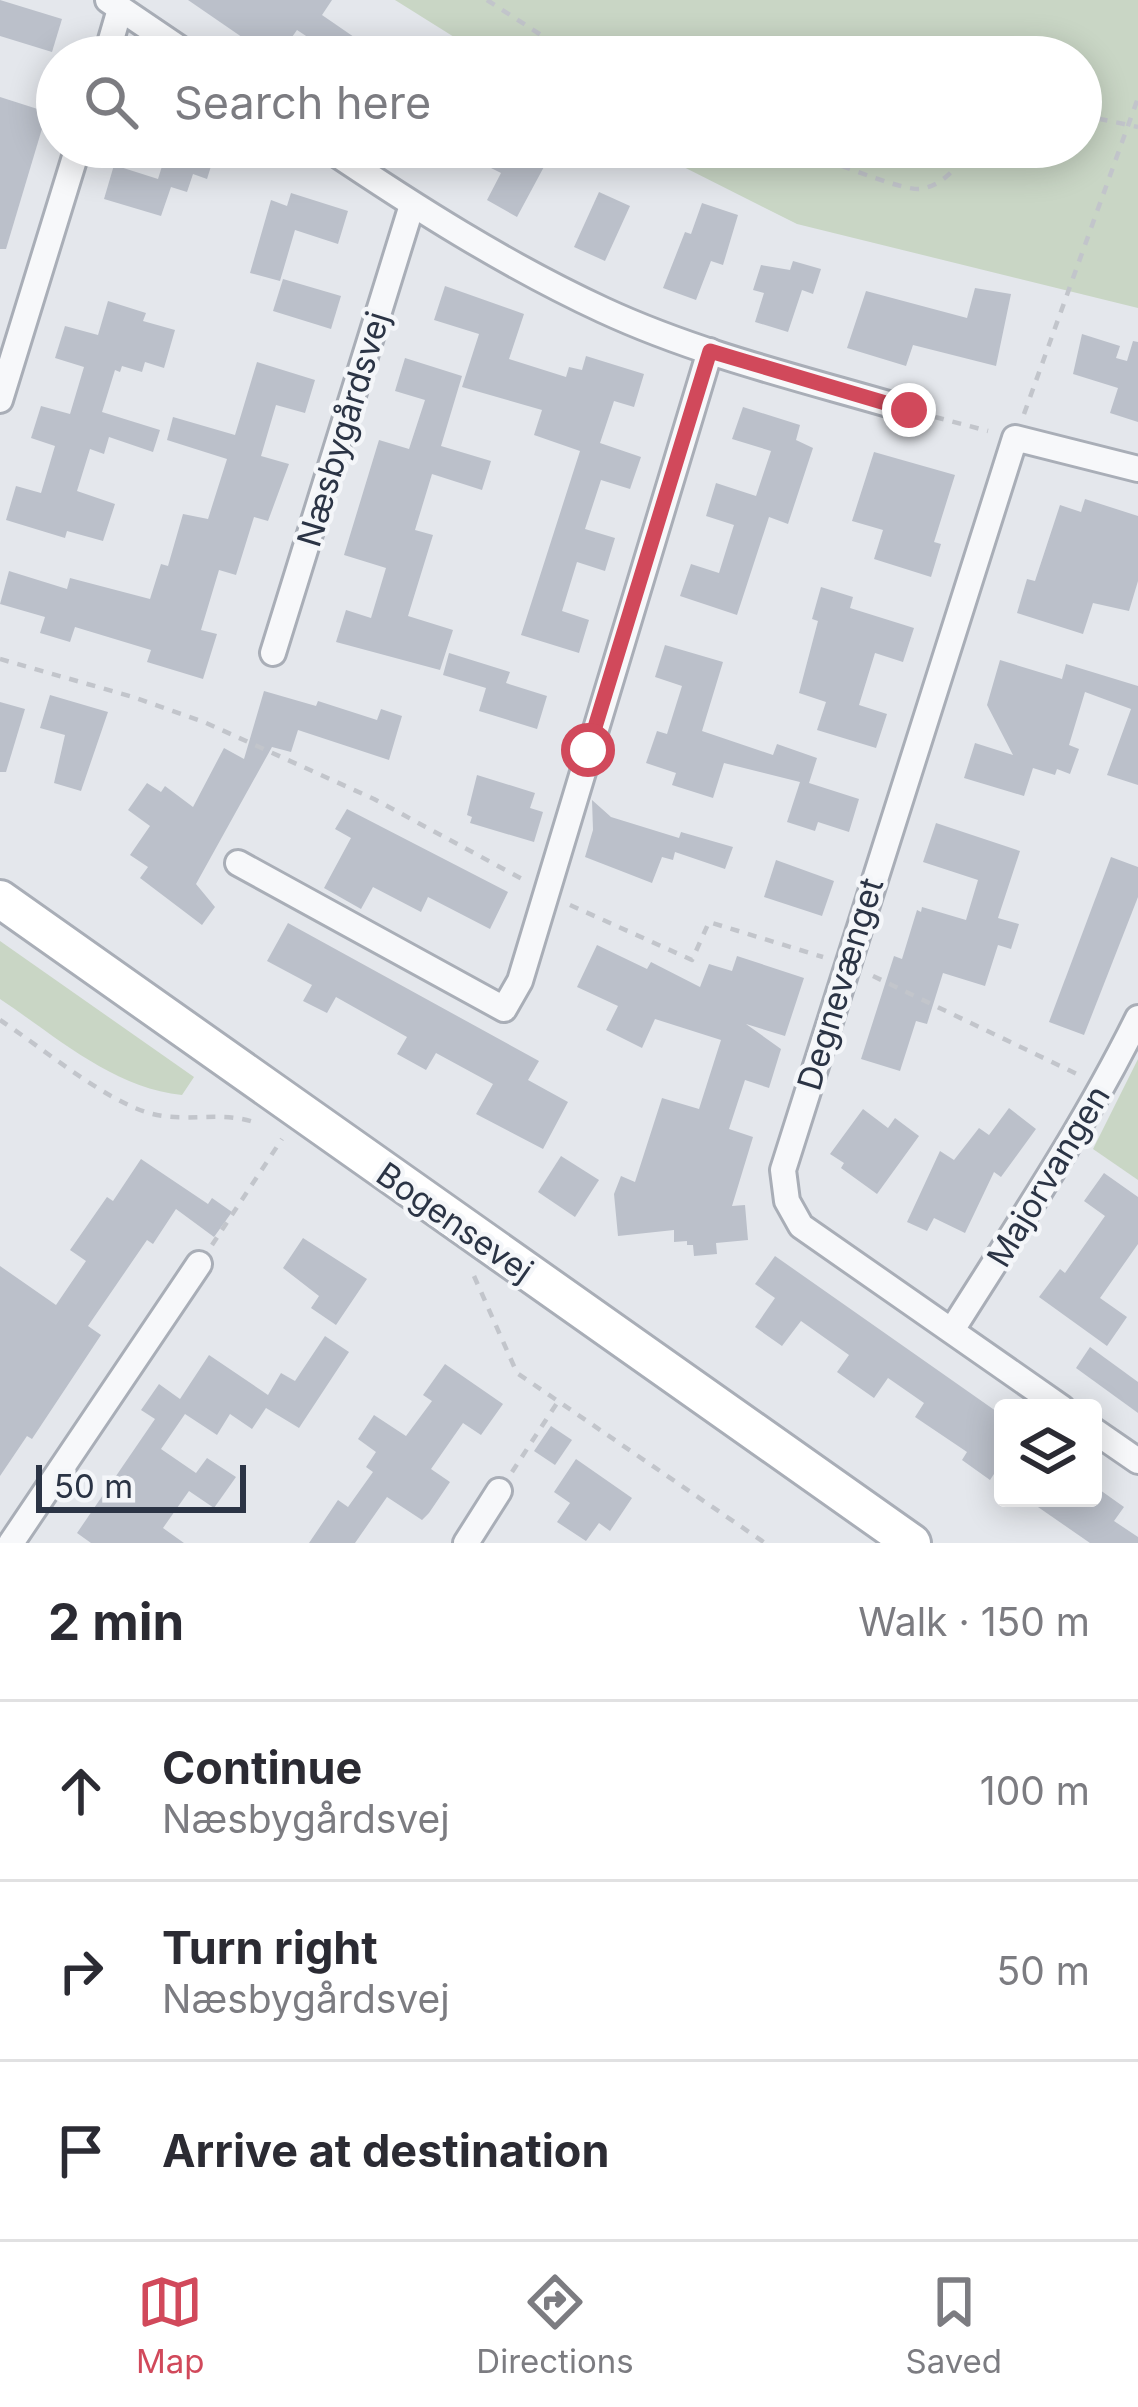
<!DOCTYPE html>
<html lang="en">
<head>
<meta charset="utf-8">
<style>
	body { margin:0; font-family:Inter,sans-serif; background:#f7f7f7; color:#2b2b33 }
	.controls { position:absolute; right:36px; bottom:36px; display:grid; overflow:hidden; border-radius:12px; box-shadow:0 6px 30px #0003 }
	.controls button { width:108px; height:108px; display:grid; place-items:center; padding:0; border:0; border-bottom:3px solid #e1e1e2; background:#fff; color:#2b2b33; font:60px sans-serif }
	.scale { position:absolute; left:36px; bottom:30px; width:210px; box-sizing:border-box; padding-left:12px; border:6px solid #2b3445; border-top:0; font-size:33px; line-height:42px; white-space:nowrap; color:#2b3445; -webkit-text-stroke:9px #f4f6f9; paint-order:stroke }
	.stop { position:absolute; width:36px; height:36px; margin:-27px; border:9px solid #d1495b; border-radius:50%; background:#fff }
	.stop.end { background:#d1495b; border-color:#fff; box-shadow:0 3px 12px #0008 }
	.list { margin:0; padding:0; list-style:none }
	h2 { display:flex; justify-content:space-between; align-items:center; height:156px; margin:0; padding:0 48px; font-size:51px }
	h2 small { font-size:39px; font-weight:400; color:#7c7c81 }
	.list li { display:grid; grid-template-columns:78px 1fr auto; gap:36px; align-items:center; box-sizing:border-box; height:180px; padding:0 48px; border-top:3px solid #e1e1e2 }
	.list b { display:block; font-size:45px; white-space:nowrap }
	.list p { margin:0; font-size:39px; white-space:nowrap; color:#7c7c81 }
	.list em { font-size:39px; font-style:normal; color:#7c7c81 }
	.icon { flex:none; width:66px; height:66px; fill:none; stroke:currentColor; stroke-width:2; stroke-linecap:round; stroke-linejoin:round }
	.map { position:relative; flex:none; width:1138px; height:1543px; overflow:hidden }
	.search { position:absolute; background:#fff; box-shadow:0 6px 30px #0003; left:36px; right:36px; top:36px; height:132px; display:flex; align-items:center; gap:30px; box-sizing:border-box; padding:0 42px; border-radius:66px; color:#7c7c81; font-size:45px }
	.sheet { height:696px; background:#fff }
	nav { display:flex; justify-content:space-around; align-items:center; box-sizing:border-box; height:168px; border-top:3px solid #e1e1e2; background:#fff; font-size:33px; color:#7c7c81 }
	nav a { display:grid; justify-items:center; gap:6px }
	nav .on { color:#d1495b }
	.map>svg:first-child { display:block }
	.green { fill:#c9d6c5 }
	.building { fill:#bbc0ca }
	.lines { fill:none; stroke-linecap:round; stroke-linejoin:round }
	.street-casing { stroke:#a9aeb7; stroke-width:30 }
	.secondary-casing { stroke:#a9aeb7; stroke-width:42 }
	.path { stroke:#c2c5cb; stroke-width:4.5; stroke-dasharray:9 9; stroke-linecap:butt }
	.street { stroke:#f7f8fa; stroke-width:24 }
	.secondary { stroke:#fff; stroke-width:36 }
	.route { stroke:#d1495b; stroke-width:15 }
	.labels { text-anchor:middle; stroke-width:9; stroke-linejoin:round; paint-order:stroke }
	.street-label { font-size:33px; fill:#2b3445; stroke:#f4f6f9 }
</style>
</head>
<body>
<div class="map">
<svg width="1138" height="1543" viewBox="0 0 1138 1543">
	<rect width="100%" height="100%" fill="#e4e7ec"/>
	<g class="green">
		<path d="M 395,0 L 1138,0 L 1138,308 L 797,224 L 644,147 L 1081,147 L 1081,57 L 486,57 Z"/>
		<path d="M 0,941 L 194,1077 L 182,1095 C 113,1088 57,1037 0,999 Z"/>
		<path d="M 1138,1059 L 1138,1180 L 1093,1149 Z"/>
	</g>
	<g class="building">
		<path d="M 0,0 L 62,19 L 52,52 L 0,36 Z"/>
		<path d="M 188,0 L 332,0 L 322,15 L 383,57 L 338,57 L 297,30 L 278,57 L 271,57 Z"/>
		<path d="M 0,97 L 47,112 L 6,249 L 0,249 Z"/>
		<path d="M 168,147 L 217,147 L 207,179 L 193,174 L 187,192 L 171,187 L 161,216 L 104,199 L 114,165 L 158,179 Z"/>
		<path d="M 502,147 L 516,147 L 546,163 L 517,217 L 487,200 L 501,173 L 491,168 Z"/>
		<path d="M 599,192 L 630,206 L 605,261 L 574,247 Z"/>
		<path d="M 291,193 L 348,211 L 338,244 L 295,230 L 280,281 L 250,273 L 271,200 L 287,206 Z"/>
		<path d="M 702,203 L 738,215 L 723,265 L 711,261 L 696,300 L 663,288 L 685,232 L 691,234 Z"/>
		<path d="M 793,261 L 821,269 L 813,294 L 802,290 L 788,332 L 755,322 L 764,293 L 753,290 L 761,265 L 790,270 Z"/>
		<path d="M 283,279 L 341,296 L 331,329 L 273,311 Z"/>
		<path d="M 445,286 L 524,314 L 509,359 L 566,377 L 569,367 L 582,370 L 586,356 L 644,374 L 634,407 L 614,401 L 600,443 L 641,457 L 630,489 L 601,480 L 585,529 L 615,538 L 605,571 L 577,562 L 562,611 L 589,620 L 579,653 L 521,635 L 580,451 L 534,435 L 542,410 L 462,387 L 479,334 L 434,320 Z"/>
		<path d="M 975,288 L 1011,294 L 996,366 L 913,345 L 906,366 L 847,348 L 866,291 L 967,318 Z"/>
		<path d="M 108,301 L 146,313 L 143,321 L 175,330 L 164,368 L 145,362 L 142,372 L 122,366 L 120,372 L 115,370 L 102,412 L 160,430 L 153,452 L 109,437 L 104,454 L 90,449 L 77,491 L 115,504 L 103,541 L 67,531 L 65,538 L 6,520 L 16,486 L 41,493 L 55,446 L 31,438 L 41,406 L 70,414 L 84,367 L 55,358 L 65,326 L 98,335 Z"/>
		<path d="M 1082,334 L 1120,346 L 1116,358 L 1127,361 L 1133,341 L 1138,342 L 1138,422 L 1110,413 L 1118,388 L 1073,374 Z"/>
		<path d="M 405,358 L 462,376 L 441,446 L 491,461 L 482,490 L 432,474 L 415,530 L 433,535 L 408,616 L 453,630 L 440,670 L 336,642 L 346,610 L 371,618 L 386,568 L 344,555 L 379,440 L 409,449 L 425,400 L 395,391 Z"/>
		<path d="M 257,362 L 315,380 L 305,413 L 276,405 L 261,456 L 289,464 L 268,521 L 254,517 L 236,575 L 219,570 L 201,630 L 217,634 L 203,679 L 147,662 L 151,650 L 75,627 L 70,642 L 40,633 L 45,617 L 0,604 L 9,571 L 67,589 L 70,578 L 150,599 L 161,564 L 168,566 L 183,514 L 208,519 L 227,459 L 167,440 L 173,417 L 235,435 Z"/>
		<path d="M 743,407 L 800,425 L 796,440 L 813,448 L 788,524 L 769,517 L 737,615 L 680,596 L 691,564 L 719,573 L 734,525 L 706,516 L 716,483 L 756,496 L 771,451 L 732,439 Z"/>
		<path d="M 874,452 L 955,475 L 934,542 L 941,544 L 931,577 L 874,559 L 883,530 L 852,521 Z"/>
		<path d="M 1085,499 L 1138,516 L 1138,581 L 1129,611 L 1093,603 L 1083,634 L 1017,613 L 1027,579 L 1035,581 L 1060,505 L 1081,512 Z"/>
		<path d="M 821,587 L 853,597 L 850,608 L 914,628 L 903,662 L 875,653 L 859,705 L 887,714 L 876,748 L 817,730 L 826,702 L 799,693 L 818,621 L 812,619 Z"/>
		<path d="M 665,645 L 723,662 L 702,731 L 773,755 L 777,744 L 817,758 L 809,783 L 859,799 L 849,832 L 818,822 L 815,831 L 787,822 L 800,782 L 724,763 L 713,798 L 672,785 L 676,773 L 646,763 L 657,731 L 667,734 L 682,686 L 655,677 Z"/>
		<path d="M 449,653 L 510,672 L 506,683 L 547,696 L 537,729 L 479,711 L 486,688 L 443,675 Z"/>
		<path d="M 1000,660 L 1062,679 L 1066,664 L 1138,686 L 1138,785 L 1107,775 L 1131,709 L 1085,692 L 1069,745 L 1079,749 L 1070,774 L 1057,769 L 1055,775 L 1033,768 L 1024,796 L 964,778 L 975,743 L 1013,755 L 987,705 Z"/>
		<path d="M 264,691 L 316,706 L 318,701 L 377,720 L 381,709 L 402,716 L 389,760 L 298,730 L 291,752 L 272,747 L 196,884 L 215,907 L 202,925 L 140,878 L 148,867 L 130,855 L 150,826 L 128,810 L 147,783 L 161,792 L 165,786 L 193,807 L 224,748 L 244,759 Z"/>
		<path d="M 50,695 L 108,712 L 81,791 L 54,783 L 65,735 L 40,728 Z"/>
		<path d="M 0,702 L 25,709 L 6,772 L 0,772 Z"/>
		<path d="M 477,775 L 535,793 L 530,808 L 543,812 L 534,842 L 470,823 L 472,817 L 467,815 Z"/>
		<path d="M 592,800 L 611,817 L 679,838 L 681,832 L 733,847 L 725,869 L 675,852 L 673,860 L 662,857 L 652,883 L 585,857 L 593,830 Z"/>
		<path d="M 347,809 L 508,892 L 490,929 L 428,897 L 421,912 L 373,887 L 361,909 L 324,888 L 351,838 L 335,829 Z"/>
		<path d="M 936,823 L 1020,851 L 998,918 L 1019,924 L 1011,949 L 998,945 L 985,986 L 943,973 L 927,1024 L 916,1021 L 900,1071 L 861,1059 L 894,956 L 902,959 L 917,910 L 921,912 L 922,907 L 966,920 L 978,880 L 923,862 Z"/>
		<path d="M 1111,857 L 1138,867 L 1138,897 L 1084,1035 L 1049,1022 Z"/>
		<path d="M 776,860 L 834,881 L 822,916 L 764,897 Z"/>
		<path d="M 288,923 L 539,1061 L 528,1080 L 568,1102 L 543,1149 L 476,1114 L 493,1084 L 436,1053 L 426,1070 L 397,1054 L 407,1037 L 336,997 L 327,1013 L 303,1001 L 312,985 L 267,961 Z"/>
		<path d="M 597,945 L 647,969 L 651,962 L 700,987 L 709,964 L 732,971 L 737,956 L 804,978 L 785,1036 L 746,1024 L 781,1049 L 769,1088 L 745,1080 L 729,1129 L 753,1137 L 732,1206 L 745,1205 L 748,1240 L 716,1243 L 717,1254 L 694,1256 L 693,1245 L 687,1245 L 687,1241 L 674,1242 L 674,1230 L 618,1236 L 614,1194 L 621,1176 L 635,1182 L 662,1098 L 699,1109 L 721,1040 L 655,1019 L 642,1048 L 606,1030 L 618,1006 L 577,987 Z"/>
		<path d="M 1009,1108 L 1036,1129 L 1001,1177 L 994,1172 L 965,1233 L 934,1218 L 927,1231 L 907,1222 L 940,1151 L 954,1160 L 979,1128 L 989,1135 Z"/>
		<path d="M 863,1109 L 888,1128 L 895,1118 L 919,1136 L 877,1194 L 841,1168 L 844,1163 L 830,1154 Z"/>
		<path d="M 561,1156 L 599,1180 L 575,1217 L 538,1192 Z"/>
		<path d="M 141,1159 L 208,1204 L 212,1198 L 232,1212 L 214,1237 L 176,1209 L 153,1244 L 147,1240 L 88,1326 L 101,1335 L 32,1439 L 27,1436 L 0,1476 L 0,1266 L 56,1305 L 86,1261 L 70,1250 L 107,1197 L 113,1201 Z"/>
		<path d="M 1104,1173 L 1138,1197 L 1138,1244 L 1100,1298 L 1127,1317 L 1107,1346 L 1039,1297 L 1060,1269 L 1065,1273 L 1105,1216 L 1084,1201 Z"/>
		<path d="M 303,1238 L 367,1279 L 336,1325 L 311,1308 L 319,1296 L 283,1268 Z"/>
		<path d="M 775,1256 L 1003,1416 L 1003,1480 L 994,1474 L 990,1480 L 962,1460 L 967,1452 L 915,1417 L 924,1403 L 888,1378 L 874,1398 L 837,1372 L 849,1355 L 801,1321 L 782,1346 L 755,1327 L 775,1298 L 755,1284 Z"/>
		<path d="M 325,1336 L 349,1352 L 299,1428 L 266,1408 L 252,1429 L 230,1414 L 217,1435 L 185,1414 L 161,1449 L 196,1473 L 207,1458 L 236,1477 L 214,1508 L 189,1491 L 163,1528 L 184,1543 L 91,1543 L 77,1533 L 155,1419 L 141,1410 L 159,1384 L 180,1399 L 209,1355 L 268,1395 L 281,1373 L 295,1381 Z"/>
		<path d="M 1090,1347 L 1138,1382 L 1138,1413 L 1076,1368 Z"/>
		<path d="M 445,1364 L 503,1404 L 481,1435 L 463,1423 L 431,1469 L 450,1482 L 429,1513 L 422,1520 L 387,1497 L 355,1543 L 309,1543 L 338,1500 L 348,1507 L 373,1472 L 366,1467 L 376,1452 L 358,1439 L 374,1415 L 406,1436 L 432,1401 L 423,1395 Z"/>
		<path d="M 551,1426 L 572,1440 L 555,1465 L 534,1451 Z"/>
		<path d="M 576,1459 L 632,1498 L 610,1531 L 599,1523 L 586,1541 L 557,1522 L 570,1503 L 554,1492 Z"/>
		<path d="M 1093,1485 L 1124,1507 L 1114,1521 L 1138,1537 L 1138,1543 L 1090,1543 L 1025,1498 L 1093,1498 Z"/>
	</g>
	<g class="lines">
		<g class="street-casing">
			<g id="street">
				<path d="M 108,0 L 192,57"/>
				<path d="M 106,57 L 120,9"/>
				<path d="M 326,147 C 415,207 506,265 603,310 C 700,355 807,380 909,410"/>
				<path d="M 0,400 L 78,147"/>
				<path d="M 273,653 L 412,205"/>
				<path d="M 238,863 L 504,1009 L 520,981 L 710,351"/>
				<path d="M 952,1330 C 1017,1227 1084,1127 1138,1018"/>
				<path d="M 1062,1408 L 801,1226 L 787,1201 L 783,1170 L 1015,438 L 1138,469"/>
				<path d="M 1093,1430 L 1138,1461"/>
				<path d="M 11,1543 L 199,1264"/>
				<path d="M 466,1543 L 499,1491"/>
			</g>
		</g>
		<g class="secondary-casing">
			<path id="secondary" d="M 0,899 L 912,1543"/>
		</g>
		<g class="path">
			<path d="M 487,0 L 575,57"/>
			<path d="M 1081,115 L 1138,127"/>
			<path d="M 791,147 C 816,155 900,191 920,189 C 942,186 960,166 969,147"/>
			<path d="M 1024,414 L 1138,98"/>
			<path d="M 935,417 L 988,431"/>
			<path d="M 0,659 L 133,697 L 204,722 L 374,799 L 524,880"/>
			<path d="M 570,905 L 692,960 L 709,922 L 823,957"/>
			<path d="M 873,976 L 1079,1075"/>
			<path d="M 0,1020 C 41,1047 104,1100 149,1113 C 187,1124 222,1109 259,1124"/>
			<path d="M 212,1245 L 282,1139"/>
			<path d="M 474,1276 L 517,1373 L 765,1543"/>
			<path d="M 512,1472 L 557,1403"/>
		</g>
		<use href="#street" class="street"/>
		<use href="#secondary" class="secondary"/>
	</g>
	<g class="lines">
		<path class="route" d="M 588,750 L 710,351 L 909,410"/>
	</g>
	<g class="labels">
		<g class="street-label">
			<text transform="translate(343 429) rotate(-73)" y="12">Næsbygårdsvej</text>
			<text transform="translate(840 984) rotate(-73)" y="12">Degnevænget</text>
			<text transform="translate(1048 1176) rotate(-59)" y="12">Majorvangen</text>
			<text transform="translate(455 1222) rotate(35)" y="12">Bogensevej</text>
		</g>
	</g>
</svg>
<div class="controls">
<button><svg class="icon" aria-label="layers" viewBox="0 0 24 24"><path d="M12 4l9 5-9 5-9-5zM3 14l9 5 9-5"/></svg></button>
</div>
<div class="scale">50 m</div>
<div class="stop" style="left:588px;top:750px"></div>
<div class="stop end" style="left:909px;top:410px"></div>
<div class="search"><svg class="icon" aria-label="search" viewBox="0 0 24 24"><circle cx="10" cy="10" r="6"/><path d="M15 15l6 6"/></svg>Search here</div>
</div>
<section class="sheet">
<h2>2 min<small>Walk · 150 m</small></h2>
<ul class="list">
<li><svg class="icon" aria-label="ahead" viewBox="0 0 24 24"><path d="M12 20V5M6 11l6-6 6 6"/></svg><div><b>Continue</b><p>Næsbygårdsvej</p></div><em>100 m</em></li>
<li><svg class="icon" aria-label="right" viewBox="0 0 24 24"><path d="M7 20v-9h11M14 6l5 5-5 5"/></svg><div><b>Turn right</b><p>Næsbygårdsvej</p></div><em>50 m</em></li>
<li><svg class="icon" aria-label="arrive" viewBox="0 0 24 24"><path d="M6 21V4h12l-3 4 3 4H6"/></svg><div><b>Arrive at destination</b></div></li>
</ul>
</section>
<nav>
<a class="on"><svg class="icon" aria-label="map" viewBox="0 0 24 24"><path d="M3 6l6-2 6 2 6-2v14l-6 2-6-2-6 2zM9 4v14M15 6v14"/></svg>Map</a>
<a><svg class="icon" aria-label="directions" viewBox="0 0 24 24"><path d="M12 3l9 9-9 9-9-9zM9 14v-3h6M13 9l2 2-2 2"/></svg>Directions</a>
<a><svg class="icon" aria-label="saved" viewBox="0 0 24 24"><path d="M7 4h10v16l-5-4-5 4z"/></svg>Saved</a>
</nav>
</body>
</html>
